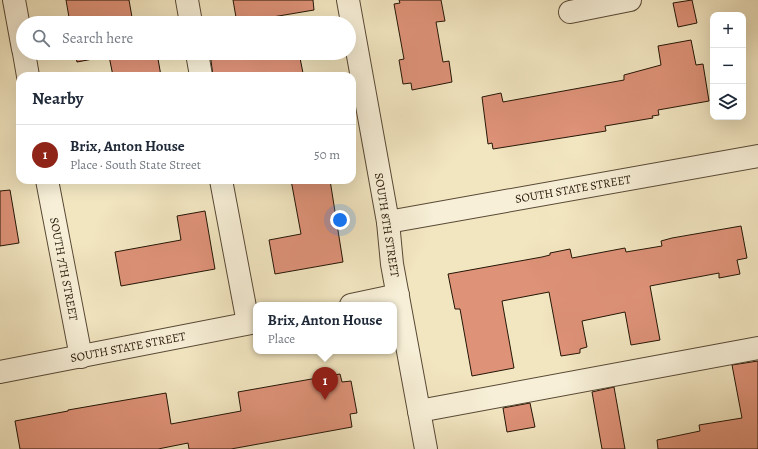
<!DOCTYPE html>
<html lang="en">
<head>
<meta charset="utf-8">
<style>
	body { margin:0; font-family:Alegreya,serif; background:#f2f2f3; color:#1f2937 }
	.controls { position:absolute; right:12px; top:12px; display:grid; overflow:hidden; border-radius:8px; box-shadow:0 4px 16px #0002 }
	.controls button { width:36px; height:36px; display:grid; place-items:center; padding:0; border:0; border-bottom:1px solid #e0e1e3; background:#fff; color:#1f2937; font:20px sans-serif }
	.you { position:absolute; left:340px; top:220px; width:14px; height:14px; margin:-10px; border:3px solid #fff; border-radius:50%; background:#1a73e8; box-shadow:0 0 0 6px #1a73e833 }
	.badge { display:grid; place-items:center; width:26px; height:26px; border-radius:50%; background:#8f2418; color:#fff; font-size:13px; font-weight:700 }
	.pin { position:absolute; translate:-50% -33px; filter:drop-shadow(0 1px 2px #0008) }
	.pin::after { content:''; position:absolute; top:21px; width:14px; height:12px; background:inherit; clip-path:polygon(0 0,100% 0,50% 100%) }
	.popup { position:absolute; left:253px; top:302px; width:144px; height:52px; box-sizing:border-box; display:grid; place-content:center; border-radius:8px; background:#fff; filter:drop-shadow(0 1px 3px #0005); font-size:13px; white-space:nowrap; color:#747a83 }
	.popup b { font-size:15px; color:#1f2937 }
	.popup::after { content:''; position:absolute; left:50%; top:100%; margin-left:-8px; border:8px solid transparent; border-top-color:#fff }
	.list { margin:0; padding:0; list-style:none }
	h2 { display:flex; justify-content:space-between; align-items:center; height:52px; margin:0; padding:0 16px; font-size:17px }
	h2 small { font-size:13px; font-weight:400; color:#747a83 }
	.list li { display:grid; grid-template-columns:26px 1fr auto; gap:12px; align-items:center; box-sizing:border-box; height:60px; padding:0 16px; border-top:1px solid #e0e1e3 }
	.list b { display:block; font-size:15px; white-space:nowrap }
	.list p { margin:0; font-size:13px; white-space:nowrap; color:#747a83 }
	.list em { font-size:13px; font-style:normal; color:#747a83 }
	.icon { flex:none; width:22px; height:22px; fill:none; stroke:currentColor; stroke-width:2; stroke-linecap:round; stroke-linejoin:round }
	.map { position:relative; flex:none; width:758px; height:449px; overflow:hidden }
	.search { position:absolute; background:#fff; box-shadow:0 4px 16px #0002; left:16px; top:16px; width:340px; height:44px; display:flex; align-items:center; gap:10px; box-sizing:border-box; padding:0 14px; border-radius:22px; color:#747a83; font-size:15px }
	.panel { position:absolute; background:#fff; box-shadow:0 4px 16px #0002; left:16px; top:72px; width:340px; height:112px; border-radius:12px }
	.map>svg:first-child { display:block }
	.building { fill:#de9278; stroke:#241506 }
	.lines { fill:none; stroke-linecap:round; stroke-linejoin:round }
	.minor-casing { stroke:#584935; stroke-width:24 }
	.minor { stroke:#f7efd7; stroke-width:22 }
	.labels { text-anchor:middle; stroke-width:3.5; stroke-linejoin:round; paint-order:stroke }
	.street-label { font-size:12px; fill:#241506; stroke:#f7efd7 }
</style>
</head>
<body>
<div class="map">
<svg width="758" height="449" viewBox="0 0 758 449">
	<rect width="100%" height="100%" fill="#f2e6c1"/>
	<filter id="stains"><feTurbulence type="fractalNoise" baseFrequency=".005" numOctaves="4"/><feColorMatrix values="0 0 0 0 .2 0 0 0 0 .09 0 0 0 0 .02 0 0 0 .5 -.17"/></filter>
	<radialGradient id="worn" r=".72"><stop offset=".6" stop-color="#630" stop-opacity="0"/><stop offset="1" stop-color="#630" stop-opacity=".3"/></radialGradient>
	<g class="building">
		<path d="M 66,0 L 129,0 L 133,23 L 70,23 Z"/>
		<path d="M 233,0 L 313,0 L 314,10 L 237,23 Z"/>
		<path d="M 399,0 L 441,0 L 445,21 L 436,22 L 443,62 L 449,61 L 452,82 L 412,90 L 411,83 L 403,84 L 399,60 L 404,59 L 394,4 L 400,3 Z"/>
		<path d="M 692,0 L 697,23 L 678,27 L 673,3 Z"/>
		<path d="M 691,40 L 696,65 L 703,64 L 709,101 L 658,110 L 659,115 L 652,116 L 653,118 L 605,126 L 606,131 L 493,149 L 492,143 L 488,144 L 482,97 L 501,93 L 503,102 L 624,80 L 624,75 L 661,65 L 658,46 Z"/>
		<path d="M 75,53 L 157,53 L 161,76 L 113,76 L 109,56 L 77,62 Z"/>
		<path d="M 210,53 L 299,53 L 303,73 L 288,76 L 213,76 Z"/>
		<path d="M 291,180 L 330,180 L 343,262 L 275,274 L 269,240 L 301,234 Z"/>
		<path d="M 10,190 L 19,243 L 0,246 L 0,191 Z"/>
		<path d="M 205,211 L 215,269 L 121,286 L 115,252 L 181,240 L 177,216 Z"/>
		<path d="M 741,226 L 747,258 L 737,260 L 740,274 L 719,278 L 719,273 L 650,286 L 660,340 L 631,345 L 625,312 L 582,321 L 587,347 L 580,349 L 580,353 L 561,356 L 549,292 L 502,301 L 514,368 L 472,376 L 460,309 L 455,309 L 448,274 L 542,257 L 550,255 L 550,253 L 570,249 L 572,258 L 625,248 L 626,252 L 662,246 L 661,241 L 672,238 Z"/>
		<path d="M 758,361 L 758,449 L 658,449 L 657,440 L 700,431 L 699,425 L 742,418 L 732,365 Z"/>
		<path d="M 340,374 L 342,382 L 351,381 L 357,413 L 350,414 L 352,427 L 231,449 L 189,449 L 188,443 L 158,449 L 20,449 L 15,421 L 68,411 L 68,410 L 166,393 L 171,424 L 241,411 L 238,392 Z"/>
		<path d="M 614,387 L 625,449 L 602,449 L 592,392 Z"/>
		<path d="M 530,403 L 535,427 L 507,432 L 503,408 Z"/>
	</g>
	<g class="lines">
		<g class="minor-casing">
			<g id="minor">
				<path d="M 14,0 L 23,49"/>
				<path d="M 187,0 L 191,23"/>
				<path d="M 348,0 L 388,222 L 392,264 L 426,449"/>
				<path d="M 570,12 L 630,0"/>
				<path d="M 24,53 L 28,76"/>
				<path d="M 197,53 L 201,76"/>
				<path d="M 47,180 L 81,357"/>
				<path d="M 221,180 L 248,323"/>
				<path d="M 388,222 L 758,156"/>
				<path d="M 351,305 L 398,295"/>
				<path d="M 0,372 L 256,322"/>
				<path d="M 419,411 L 758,348"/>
			</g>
		</g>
		<use href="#minor" class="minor"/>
	</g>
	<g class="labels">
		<g class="street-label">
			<text transform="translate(573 189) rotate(-10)" y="4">SOUTH STATE STREET</text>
			<text transform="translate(387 225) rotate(81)" y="4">SOUTH 8TH STREET</text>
			<text transform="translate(64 269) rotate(79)" y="4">SOUTH 7TH STREET</text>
			<text transform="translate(128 347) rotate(-11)" y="4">SOUTH STATE STREET</text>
		</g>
	</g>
	<rect width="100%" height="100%" filter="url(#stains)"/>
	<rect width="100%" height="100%" fill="url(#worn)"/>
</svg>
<div class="controls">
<button>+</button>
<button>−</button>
<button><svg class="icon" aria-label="layers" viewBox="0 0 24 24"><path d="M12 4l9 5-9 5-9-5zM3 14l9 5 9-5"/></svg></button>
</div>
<div class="you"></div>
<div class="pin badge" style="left:325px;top:400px">1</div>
<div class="popup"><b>Brix, Anton House</b>Place</div>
<div class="search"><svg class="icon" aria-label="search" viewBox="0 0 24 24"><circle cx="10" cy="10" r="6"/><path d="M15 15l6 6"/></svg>Search here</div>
<section class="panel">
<h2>Nearby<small></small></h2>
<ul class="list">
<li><span class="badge">1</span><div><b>Brix, Anton House</b><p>Place · South State Street</p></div><em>50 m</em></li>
</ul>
</section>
</div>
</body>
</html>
